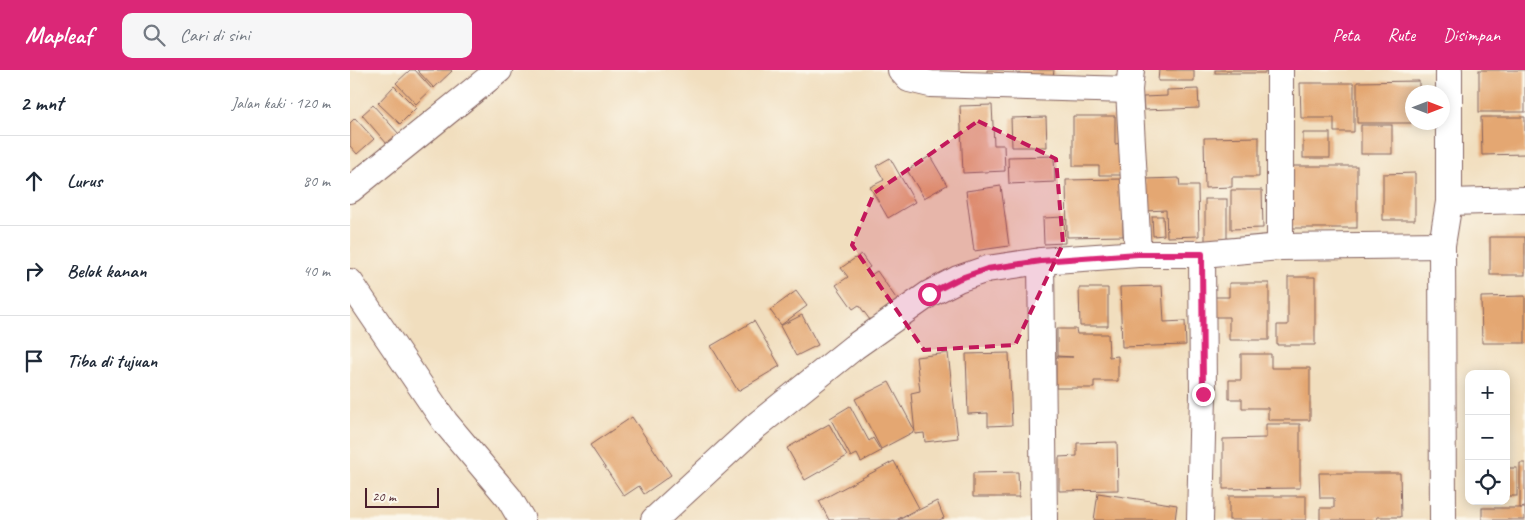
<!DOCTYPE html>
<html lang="id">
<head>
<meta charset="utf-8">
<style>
	body { margin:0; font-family:Caveat,sans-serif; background:#f6f6f7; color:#1f2937 }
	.controls { position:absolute; right:15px; bottom:15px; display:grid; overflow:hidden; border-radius:10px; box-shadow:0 2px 12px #0003 }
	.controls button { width:45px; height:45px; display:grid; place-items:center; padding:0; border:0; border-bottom:1px solid #e0e1e3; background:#fff; color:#1f2937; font:25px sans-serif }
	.compass { position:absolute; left:1055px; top:15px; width:45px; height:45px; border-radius:50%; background:#fff; box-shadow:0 2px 12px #0003; rotate:90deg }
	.scale { position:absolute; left:15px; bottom:12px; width:74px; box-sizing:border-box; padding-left:5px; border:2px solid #4a1f2b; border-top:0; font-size:14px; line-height:18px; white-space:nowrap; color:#4a1f2b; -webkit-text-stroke:4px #fbf7ec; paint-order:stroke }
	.stop { position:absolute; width:15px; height:15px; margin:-11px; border:4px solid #db2777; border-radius:50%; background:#fff }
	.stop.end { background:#db2777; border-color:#fff; box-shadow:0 1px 5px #0008 }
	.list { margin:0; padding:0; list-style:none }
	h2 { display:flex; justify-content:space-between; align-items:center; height:65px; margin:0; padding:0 20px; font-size:21px }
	h2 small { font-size:16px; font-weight:400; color:#747a83 }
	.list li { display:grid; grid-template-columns:32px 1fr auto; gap:15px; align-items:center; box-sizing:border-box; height:90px; padding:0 20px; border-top:1px solid #e0e1e3 }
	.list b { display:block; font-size:19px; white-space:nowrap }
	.list em { font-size:16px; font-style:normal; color:#747a83 }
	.icon { flex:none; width:28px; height:28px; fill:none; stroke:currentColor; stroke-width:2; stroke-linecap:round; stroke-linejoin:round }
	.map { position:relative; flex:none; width:1175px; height:450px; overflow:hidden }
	header { display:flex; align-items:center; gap:30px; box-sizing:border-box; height:70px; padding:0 25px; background:#db2777; color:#fff }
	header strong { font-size:24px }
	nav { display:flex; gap:28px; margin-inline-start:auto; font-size:18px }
	.search { width:350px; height:45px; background:#f6f6f7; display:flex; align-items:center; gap:12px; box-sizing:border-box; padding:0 18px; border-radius:10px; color:#747a83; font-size:19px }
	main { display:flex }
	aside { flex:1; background:#fff }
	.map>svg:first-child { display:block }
	.building { fill:#e4a772 }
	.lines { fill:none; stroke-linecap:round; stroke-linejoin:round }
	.minor-casing { stroke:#84625e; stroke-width:28 }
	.minor { stroke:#fff; stroke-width:26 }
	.route { stroke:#db2777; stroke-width:6 }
	.marked { fill:#c2185b; fill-opacity:0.2; stroke:#c2185b; stroke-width:4; stroke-dasharray:10 6; stroke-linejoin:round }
</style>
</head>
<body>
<header>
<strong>Mapleaf</strong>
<div class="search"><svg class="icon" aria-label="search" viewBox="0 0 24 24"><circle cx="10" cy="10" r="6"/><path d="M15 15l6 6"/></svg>Cari di sini</div>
<nav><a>Peta</a><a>Rute</a><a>Disimpan</a></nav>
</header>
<main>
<aside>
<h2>2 mnt<small>Jalan kaki · 120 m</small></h2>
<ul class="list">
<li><svg class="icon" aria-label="ahead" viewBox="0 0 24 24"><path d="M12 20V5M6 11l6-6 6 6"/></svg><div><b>Lurus</b></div><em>80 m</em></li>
<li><svg class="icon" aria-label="right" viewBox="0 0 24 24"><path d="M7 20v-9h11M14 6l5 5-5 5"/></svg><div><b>Belok kanan</b></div><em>40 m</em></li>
<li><svg class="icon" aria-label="arrive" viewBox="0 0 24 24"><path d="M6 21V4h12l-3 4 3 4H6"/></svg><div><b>Tiba di tujuan</b></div></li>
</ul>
</aside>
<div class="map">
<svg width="1175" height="450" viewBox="0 0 1175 450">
	<rect width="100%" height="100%" fill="#fbf7ec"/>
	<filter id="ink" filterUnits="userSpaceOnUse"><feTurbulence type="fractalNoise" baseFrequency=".02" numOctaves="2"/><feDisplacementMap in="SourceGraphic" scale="10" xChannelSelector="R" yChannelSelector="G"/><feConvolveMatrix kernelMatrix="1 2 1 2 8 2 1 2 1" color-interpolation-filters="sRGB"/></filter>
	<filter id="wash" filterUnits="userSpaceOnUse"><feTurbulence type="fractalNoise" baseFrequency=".0096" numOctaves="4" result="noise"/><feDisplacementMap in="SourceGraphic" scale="20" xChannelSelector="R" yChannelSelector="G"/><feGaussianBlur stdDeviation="1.12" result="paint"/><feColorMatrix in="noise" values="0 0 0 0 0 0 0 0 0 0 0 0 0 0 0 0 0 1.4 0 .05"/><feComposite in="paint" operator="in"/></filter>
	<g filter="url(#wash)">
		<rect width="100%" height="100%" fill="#f1debe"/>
		<g id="blocks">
			<g class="building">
				<path d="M 60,0 L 65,0 L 82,19 L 66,34 L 46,13 Z"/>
				<path d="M 67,0 L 101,0 L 102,1 L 84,18 Z"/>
				<path d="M 637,0 L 704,0 L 703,7 L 637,3 Z"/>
				<path d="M 809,0 L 844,0 L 844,11 L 808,11 Z"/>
				<rect x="865" y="0" width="50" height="3"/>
				<rect x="1129" y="0" width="46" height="42"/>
				<path d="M 1069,11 L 1069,22 L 1062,22 L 1062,53 L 1007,53 L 1007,12 Z"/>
				<path d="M 950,13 L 1004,13 L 1004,62 L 984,62 L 984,48 L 951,48 Z"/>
				<path d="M 44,16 L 66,38 L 50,54 L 28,33 Z"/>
				<path d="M 848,19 L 849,38 L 794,40 L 793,27 L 817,26 L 817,20 Z"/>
				<path d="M 23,35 L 49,64 L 37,74 L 12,45 Z"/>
				<path d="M 642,35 L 644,75 L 654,75 L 655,101 L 613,103 L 610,36 Z"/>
				<path d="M 723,46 L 765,46 L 765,74 L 772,73 L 772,105 L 749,105 L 749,96 L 723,96 Z"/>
				<path d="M 696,47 L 697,77 L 662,77 L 661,48 Z"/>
				<path d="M 1131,47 L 1175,47 L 1175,84 L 1132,85 Z"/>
				<path d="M 5,48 L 24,69 L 7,84 L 0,76 L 0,53 Z"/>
				<rect x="1011" y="55" width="31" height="29"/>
				<rect x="953" y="63" width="27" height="25"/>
				<path d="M 909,67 L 909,107 L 882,107 L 882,117 L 855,118 L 854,68 Z"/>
				<path d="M 580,86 L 597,115 L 574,128 L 557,100 Z"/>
				<path d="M 704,86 L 705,112 L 659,114 L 658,87 Z"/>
				<path d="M 540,88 L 565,132 L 538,148 L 520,117 L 534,110 L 526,96 Z"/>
				<rect x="941" y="96" width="66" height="62"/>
				<path d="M 1065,103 L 1065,150 L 1033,150 L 1033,104 Z"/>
				<path d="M 829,108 L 830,116 L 848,116 L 849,166 L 817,167 L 816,140 L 796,141 L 795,109 Z"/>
				<path d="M 772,109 L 773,166 L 717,167 L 716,110 Z"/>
				<path d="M 651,116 L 659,176 L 624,181 L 616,121 Z"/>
				<path d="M 881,120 L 912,120 L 913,158 L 881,159 Z"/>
				<rect x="855" y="129" width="22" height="47"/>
				<path d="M 802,146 L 813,146 L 814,165 L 803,166 Z"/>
				<path d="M 714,147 L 715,173 L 694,174 L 693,148 Z"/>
				<rect x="1140" y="167" width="35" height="38"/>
				<path d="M 511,184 L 520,197 L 517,199 L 521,205 L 527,201 L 548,231 L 520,250 L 509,235 L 503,239 L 486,215 L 498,207 L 491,198 Z"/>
				<path d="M 938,207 L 965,207 L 965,275 L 927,275 L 927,255 L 938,255 Z"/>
				<path d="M 879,213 L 919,213 L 919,270 L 879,270 L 879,247 L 864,247 L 863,227 L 879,227 Z"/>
				<path d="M 812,216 L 814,252 L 835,251 L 836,275 L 772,277 L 770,217 Z"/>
				<path d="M 729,218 L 758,218 L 758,256 L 730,256 Z"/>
				<path d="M 446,221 L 457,236 L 431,255 L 420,240 Z"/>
				<path d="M 1175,226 L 1175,273 L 1132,273 L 1131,227 Z"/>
				<path d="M 452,245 L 468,275 L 446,286 L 430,256 Z"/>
				<path d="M 404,251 L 430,296 L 388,321 L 361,276 Z"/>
				<path d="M 707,259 L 726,259 L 727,264 L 758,264 L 759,287 L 768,286 L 768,311 L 744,311 L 744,318 L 706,318 L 706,287 L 723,287 L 707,286 Z"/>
				<path d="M 598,283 L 608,368 L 575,372 L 574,363 L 565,364 L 561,323 L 570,321 L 566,287 Z"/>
				<path d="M 659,283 L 662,355 L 638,356 L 638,343 L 618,344 L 616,284 Z"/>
				<path d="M 891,284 L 921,284 L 921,298 L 960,298 L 960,350 L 918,350 L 918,338 L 892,338 L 892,329 L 879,329 L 879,310 L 891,310 Z"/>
				<path d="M 539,312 L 565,361 L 531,379 L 505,329 Z"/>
				<path d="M 500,336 L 519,371 L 523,368 L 531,381 L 511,392 L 507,384 L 501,387 L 480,348 Z"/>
				<path d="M 282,347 L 321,405 L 294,424 L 289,416 L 274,426 L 240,375 Z"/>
				<path d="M 479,354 L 497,386 L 455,410 L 437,378 Z"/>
				<path d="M 916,354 L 950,354 L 950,418 L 873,419 L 873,369 L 916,368 Z"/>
				<path d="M 767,372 L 768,420 L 709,421 L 709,387 L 727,386 L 727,373 Z"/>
				<path d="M 544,391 L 569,438 L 546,450 L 479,450 L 469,431 Z"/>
				<path d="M 1170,393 L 1175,393 L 1175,437 L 1170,438 Z"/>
				<rect x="1156" y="398" width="11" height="28"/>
				<path d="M 668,402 L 669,427 L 623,427 L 623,403 Z"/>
				<path d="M 969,403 L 1050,403 L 1051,447 L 1027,447 L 1027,450 L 970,450 L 970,438 L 984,438 L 984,428 L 970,428 Z"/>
				<path d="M 748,423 L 827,435 L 825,450 L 744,450 Z"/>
				<rect x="879" y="426" width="77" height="24"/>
				<path d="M 587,431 L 594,448 L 589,450 L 548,450 Z"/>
				<rect x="1132" y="438" width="43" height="12"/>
			</g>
		</g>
	</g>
	<g filter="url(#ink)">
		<use href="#blocks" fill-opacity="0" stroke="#84625e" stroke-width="1"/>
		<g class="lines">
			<g class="minor-casing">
				<g id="minor">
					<path d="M 551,0 L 559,9 L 580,14 L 779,20"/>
					<path d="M 781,0 L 779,20 L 788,184"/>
					<path d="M 0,120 L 149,0"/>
					<path d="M 1099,132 L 1099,0"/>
					<path d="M 930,177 L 930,0"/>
					<path d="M 691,191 L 694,450"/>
					<path d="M 0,212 L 95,352 L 159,428 L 172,450"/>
					<path d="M 304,450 L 407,355 L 504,277 L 579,224 L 608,209 L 637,199 L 691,191 L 788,184 L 852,184 L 930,177 L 1092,175"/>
					<path d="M 850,450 L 853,324 L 852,184"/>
					<path d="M 1093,450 L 1092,175 L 1099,132 L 1175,130"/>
				</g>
			</g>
			<use href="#minor" class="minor"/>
		</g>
	</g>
	<g class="lines" filter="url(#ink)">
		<path class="route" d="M 579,224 L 608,209 L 637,199 L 691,191 L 788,184 L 852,184 L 853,324"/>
	</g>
	<path class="marked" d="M 628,51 L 706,89 L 713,174 L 665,275 L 574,280 L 502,175 L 524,123 Z"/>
</svg>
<div class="controls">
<button>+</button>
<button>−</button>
<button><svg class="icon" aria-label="locate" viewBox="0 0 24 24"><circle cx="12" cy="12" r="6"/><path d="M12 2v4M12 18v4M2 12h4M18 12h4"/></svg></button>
</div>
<svg class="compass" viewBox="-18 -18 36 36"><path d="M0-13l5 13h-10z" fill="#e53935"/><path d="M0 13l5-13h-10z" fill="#747a83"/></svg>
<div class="scale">20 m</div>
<div class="stop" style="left:579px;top:224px"></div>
<div class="stop end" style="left:853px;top:324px"></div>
</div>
</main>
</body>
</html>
